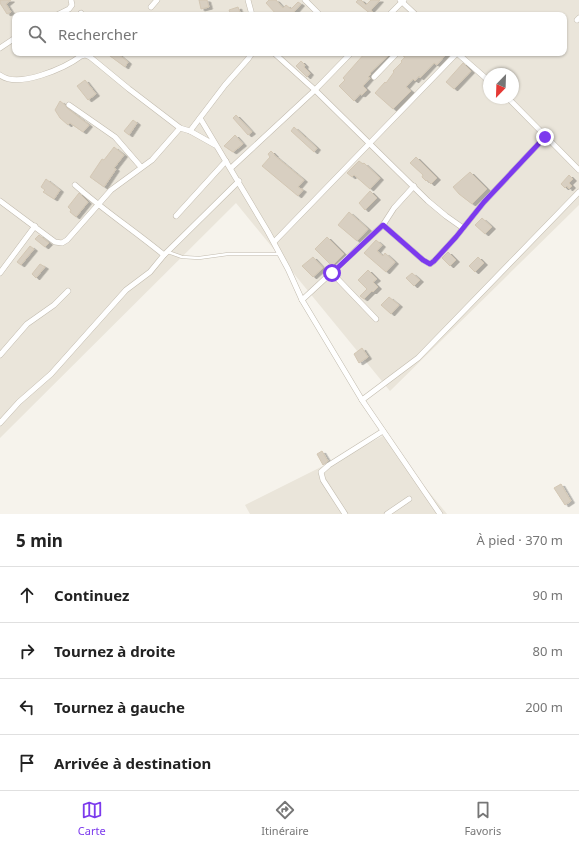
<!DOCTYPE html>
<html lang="fr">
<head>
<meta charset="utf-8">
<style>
	body { margin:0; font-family:"Noto Sans",sans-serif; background:#f6f6f6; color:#222 }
	.compass { position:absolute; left:483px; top:68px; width:36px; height:36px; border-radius:50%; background:#fff; box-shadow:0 1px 3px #0004; rotate:203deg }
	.stop { position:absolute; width:12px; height:12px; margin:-9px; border:3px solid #7c3aed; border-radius:50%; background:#fff }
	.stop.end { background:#7c3aed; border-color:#fff; box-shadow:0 1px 4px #0008 }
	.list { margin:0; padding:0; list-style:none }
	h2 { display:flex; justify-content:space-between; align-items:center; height:52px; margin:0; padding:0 16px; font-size:17px }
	h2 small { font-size:13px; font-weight:400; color:#767676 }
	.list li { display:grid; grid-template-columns:26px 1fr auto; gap:12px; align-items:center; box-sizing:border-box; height:56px; padding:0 16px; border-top:1px solid #e0e0e0 }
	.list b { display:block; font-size:15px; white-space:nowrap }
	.list em { font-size:13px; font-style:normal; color:#767676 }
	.icon { flex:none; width:22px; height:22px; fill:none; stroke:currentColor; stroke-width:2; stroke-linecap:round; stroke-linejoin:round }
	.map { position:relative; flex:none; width:579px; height:514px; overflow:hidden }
	.search { position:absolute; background:#fff; box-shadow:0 1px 3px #0004; left:12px; right:12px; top:12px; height:44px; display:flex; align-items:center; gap:10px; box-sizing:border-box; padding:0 14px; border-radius:8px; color:#767676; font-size:15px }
	.sheet { height:276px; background:#fff }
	nav { display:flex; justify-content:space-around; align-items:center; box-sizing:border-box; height:56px; border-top:1px solid #e0e0e0; background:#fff; font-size:11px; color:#767676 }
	nav a { display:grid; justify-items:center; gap:2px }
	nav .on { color:#7c3aed }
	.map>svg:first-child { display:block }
	.residential { fill:#eae5da; fill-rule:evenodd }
	.building { fill:#d8cfc1; stroke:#d3c7b4; filter:url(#shadow) }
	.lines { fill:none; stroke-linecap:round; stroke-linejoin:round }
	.lane-casing { stroke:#c2bbae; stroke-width:3.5 }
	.street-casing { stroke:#c2bbae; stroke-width:6 }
	.lane { stroke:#fff; stroke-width:2.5 }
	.street { stroke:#fff; stroke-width:5 }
	.route { stroke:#7c3aed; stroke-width:5 }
</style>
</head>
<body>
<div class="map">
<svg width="579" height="514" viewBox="0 0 579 514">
	<defs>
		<filter id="shadow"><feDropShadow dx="3.5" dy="2" stdDeviation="0" flood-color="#0004"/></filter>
	</defs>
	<rect width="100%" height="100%" fill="#f6f3ec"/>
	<g class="residential">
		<path d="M 0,0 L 579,0 L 579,205 L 390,391 L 236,203 L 0,438 ZM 15,15 L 564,15 L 564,53 L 15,53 ZM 489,74 L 513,74 L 513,98 L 489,98 Z"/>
		<path d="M 383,436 L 447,514 L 250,514 L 245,505 Z"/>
	</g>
	<g class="building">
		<path d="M 0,0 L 11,0 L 6,4 L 11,12 L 7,14 L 0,3 Z"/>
		<path d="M 199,0 L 207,0 L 209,7 L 201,9 Z"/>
		<path d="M 269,0 L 276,0 L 283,8 L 286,5 L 291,9 L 298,2 L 301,4 L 294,12 L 296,15 L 277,15 L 266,3 Z"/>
		<path d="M 358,0 L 361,0 L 366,5 L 371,0 L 380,0 L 371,10 L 374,13 L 372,15 L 356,2 Z"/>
		<path d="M 238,7 L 241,15 L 231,15 L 229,10 Z"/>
		<path d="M 106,53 L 117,53 L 128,62 L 125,67 Z"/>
		<path d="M 365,53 L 391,53 L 370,73 L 371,74 L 368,77 L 370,78 L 363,86 L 367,90 L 362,95 L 360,94 L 354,101 L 339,86 L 345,80 L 343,78 Z"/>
		<path d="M 406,53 L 447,53 L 437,65 L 434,63 L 420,78 L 419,76 L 415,81 L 413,79 L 406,87 L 411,91 L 393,109 L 375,93 L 385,82 L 386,83 L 394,72 L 393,71 L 402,62 L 401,61 L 405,57 L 403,56 Z"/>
		<path d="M 301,61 L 305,65 L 304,67 L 310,73 L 307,77 L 296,66 Z"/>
		<path d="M 463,63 L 471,71 L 454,89 L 446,82 Z"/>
		<path d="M 85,80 L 96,94 L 88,100 L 77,86 Z"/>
		<path d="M 60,101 L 65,105 L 67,108 L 89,125 L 83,132 L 70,123 L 68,125 L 60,118 L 55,110 Z"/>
		<path d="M 236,115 L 252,132 L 248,135 L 233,118 Z"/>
		<path d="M 133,120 L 137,123 L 129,135 L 124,131 Z"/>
		<path d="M 294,127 L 317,148 L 314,152 L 291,131 Z"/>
		<path d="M 235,135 L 243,144 L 233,152 L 224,146 Z"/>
		<path d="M 114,147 L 124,155 L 114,168 L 116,169 L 104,187 L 90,177 L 102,159 L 104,160 Z"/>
		<path d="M 271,151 L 275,155 L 274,155 L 304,180 L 298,187 L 303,190 L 298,196 L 262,166 L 270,157 L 268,154 Z"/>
		<path d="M 416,157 L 437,178 L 431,184 L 427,180 L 426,181 L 422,177 L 423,175 L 410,163 Z"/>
		<path d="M 359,161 L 363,164 L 364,163 L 380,178 L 370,189 L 354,175 L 352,177 L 347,173 Z"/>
		<path d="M 470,172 L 487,189 L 472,204 L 459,194 L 453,187 Z"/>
		<path d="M 569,175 L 573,179 L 569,183 L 572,186 L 569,189 L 567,186 L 565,188 L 561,184 Z"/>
		<path d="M 46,179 L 60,190 L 54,199 L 43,192 L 45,190 L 41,187 Z"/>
		<path d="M 370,191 L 377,198 L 365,210 L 359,203 Z"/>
		<path d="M 79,193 L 88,202 L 76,217 L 70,212 L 71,210 L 68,207 Z"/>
		<path d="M 349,212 L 368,229 L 357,241 L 338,225 Z"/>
		<path d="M 482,218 L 492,227 L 485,234 L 475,225 Z"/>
		<path d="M 39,235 L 49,243 L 45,247 L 35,239 Z"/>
		<path d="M 327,237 L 344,254 L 332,266 L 315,249 Z"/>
		<path d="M 376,240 L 382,245 L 377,251 L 383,256 L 385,253 L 395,262 L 386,272 L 364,253 Z"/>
		<path d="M 30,246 L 34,249 L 21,265 L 17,262 Z"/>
		<path d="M 448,252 L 456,260 L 450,266 L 442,258 Z"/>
		<path d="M 313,257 L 323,268 L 313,277 L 302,266 Z"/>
		<path d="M 478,257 L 484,263 L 475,272 L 469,266 Z"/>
		<path d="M 40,264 L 45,267 L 36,278 L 32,274 Z"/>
		<path d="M 368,270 L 377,279 L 373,282 L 378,287 L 373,292 L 372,291 L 364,299 L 360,296 L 367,289 L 358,280 Z"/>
		<path d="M 412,273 L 420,280 L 414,286 L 406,278 Z"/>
		<path d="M 389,297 L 399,305 L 391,314 L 381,305 Z"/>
		<path d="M 362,348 L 368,357 L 359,363 L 354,354 Z"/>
		<path d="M 322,451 L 328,461 L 323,465 L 317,454 Z"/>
		<path d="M 561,484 L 571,501 L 565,505 L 554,488 Z"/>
	</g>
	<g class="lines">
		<g class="lane-casing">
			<path id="lane" d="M 168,252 L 182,257 L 199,258 L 228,254 L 280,254"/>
		</g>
		<g class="street-casing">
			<g id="street">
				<path d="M 248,0 L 252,15"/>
				<path d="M 305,0 L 320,15"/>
				<path d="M 400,0 L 416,15"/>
				<path d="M 151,7 L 157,0"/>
				<path d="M 81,13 L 82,15"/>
				<path d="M 57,15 L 69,9 L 72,5 L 71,0"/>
				<path d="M 389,15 L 404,0"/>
				<path d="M 577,20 L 579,18"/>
				<path d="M 0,48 L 15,38"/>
				<path d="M 274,53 L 315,90 L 428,201 L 446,216 L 463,228"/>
				<path d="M 457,53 L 489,81"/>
				<path d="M 0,75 C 18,89 65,68 81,56 L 85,55 L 90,57 L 95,61 L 129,89 L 180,128 L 190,131 L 215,145"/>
				<path d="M 374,77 L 397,53"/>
				<path d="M 508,98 L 579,170"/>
				<path d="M 69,105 L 115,137 L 141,167"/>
				<path d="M 200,118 L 268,232 L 288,269 L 302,300 L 362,400 L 440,514"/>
				<path d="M 190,131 L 225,85 L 248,59 L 252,53"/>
				<path d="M 231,168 L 315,90 L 351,53"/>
				<path d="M 75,185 C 103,210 135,231 164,255"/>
				<path d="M 0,201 L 55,242 L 62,243 L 67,240 L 111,190 L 152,160 L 180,128"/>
				<path d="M 176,216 L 226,161"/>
				<path d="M 383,225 L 394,208 L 414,186"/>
				<path d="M 274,242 L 457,53"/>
				<path d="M 0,273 L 35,226"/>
				<path d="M 332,273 L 376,319"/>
				<path d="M 302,300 L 383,225 L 423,260 L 430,264 L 434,261 L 456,237 L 484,202 L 545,137"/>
				<path d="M 0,355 L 27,324 L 54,305 L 68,291"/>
				<path d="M 362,400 L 418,358 L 579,192"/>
				<path d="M 0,423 L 19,402 L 51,374 L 126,290 L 150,272 L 164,255 L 239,181"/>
				<path d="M 345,514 L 323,480 L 321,472 L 329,465 L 383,431"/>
				<path d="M 387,514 L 409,499"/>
			</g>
		</g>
		<use href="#lane" class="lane"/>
		<use href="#street" class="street"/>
	</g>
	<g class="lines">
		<path class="route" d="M 332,273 L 383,225 L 423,260 L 430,264 L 434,261 L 456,237 L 484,202 L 545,137"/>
	</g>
</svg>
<svg class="compass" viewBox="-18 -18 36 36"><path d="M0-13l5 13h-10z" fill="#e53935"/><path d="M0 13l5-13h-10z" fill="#767676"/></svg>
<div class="stop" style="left:332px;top:273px"></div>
<div class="stop end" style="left:545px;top:137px"></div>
<div class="search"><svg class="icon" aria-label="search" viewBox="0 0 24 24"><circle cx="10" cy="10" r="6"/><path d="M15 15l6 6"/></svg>Rechercher</div>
</div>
<section class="sheet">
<h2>5 min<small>À pied · 370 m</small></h2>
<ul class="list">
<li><svg class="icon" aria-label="ahead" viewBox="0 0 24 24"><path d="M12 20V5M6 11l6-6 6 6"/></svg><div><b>Continuez</b></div><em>90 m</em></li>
<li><svg class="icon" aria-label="right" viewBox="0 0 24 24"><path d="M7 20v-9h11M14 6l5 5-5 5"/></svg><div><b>Tournez à droite</b></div><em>80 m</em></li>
<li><svg class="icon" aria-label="left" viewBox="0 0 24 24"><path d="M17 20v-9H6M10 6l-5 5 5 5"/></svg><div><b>Tournez à gauche</b></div><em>200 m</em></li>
<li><svg class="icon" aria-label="arrive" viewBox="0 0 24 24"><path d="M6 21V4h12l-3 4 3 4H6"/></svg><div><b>Arrivée à destination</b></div></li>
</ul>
</section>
<nav>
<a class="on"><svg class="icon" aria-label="map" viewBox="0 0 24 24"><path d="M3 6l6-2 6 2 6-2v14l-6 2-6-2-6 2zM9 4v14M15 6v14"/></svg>Carte</a>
<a><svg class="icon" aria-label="directions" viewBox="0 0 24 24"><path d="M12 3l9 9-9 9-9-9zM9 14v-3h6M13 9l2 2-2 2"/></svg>Itinéraire</a>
<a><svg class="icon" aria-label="saved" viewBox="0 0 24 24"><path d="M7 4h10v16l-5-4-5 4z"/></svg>Favoris</a>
</nav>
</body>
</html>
